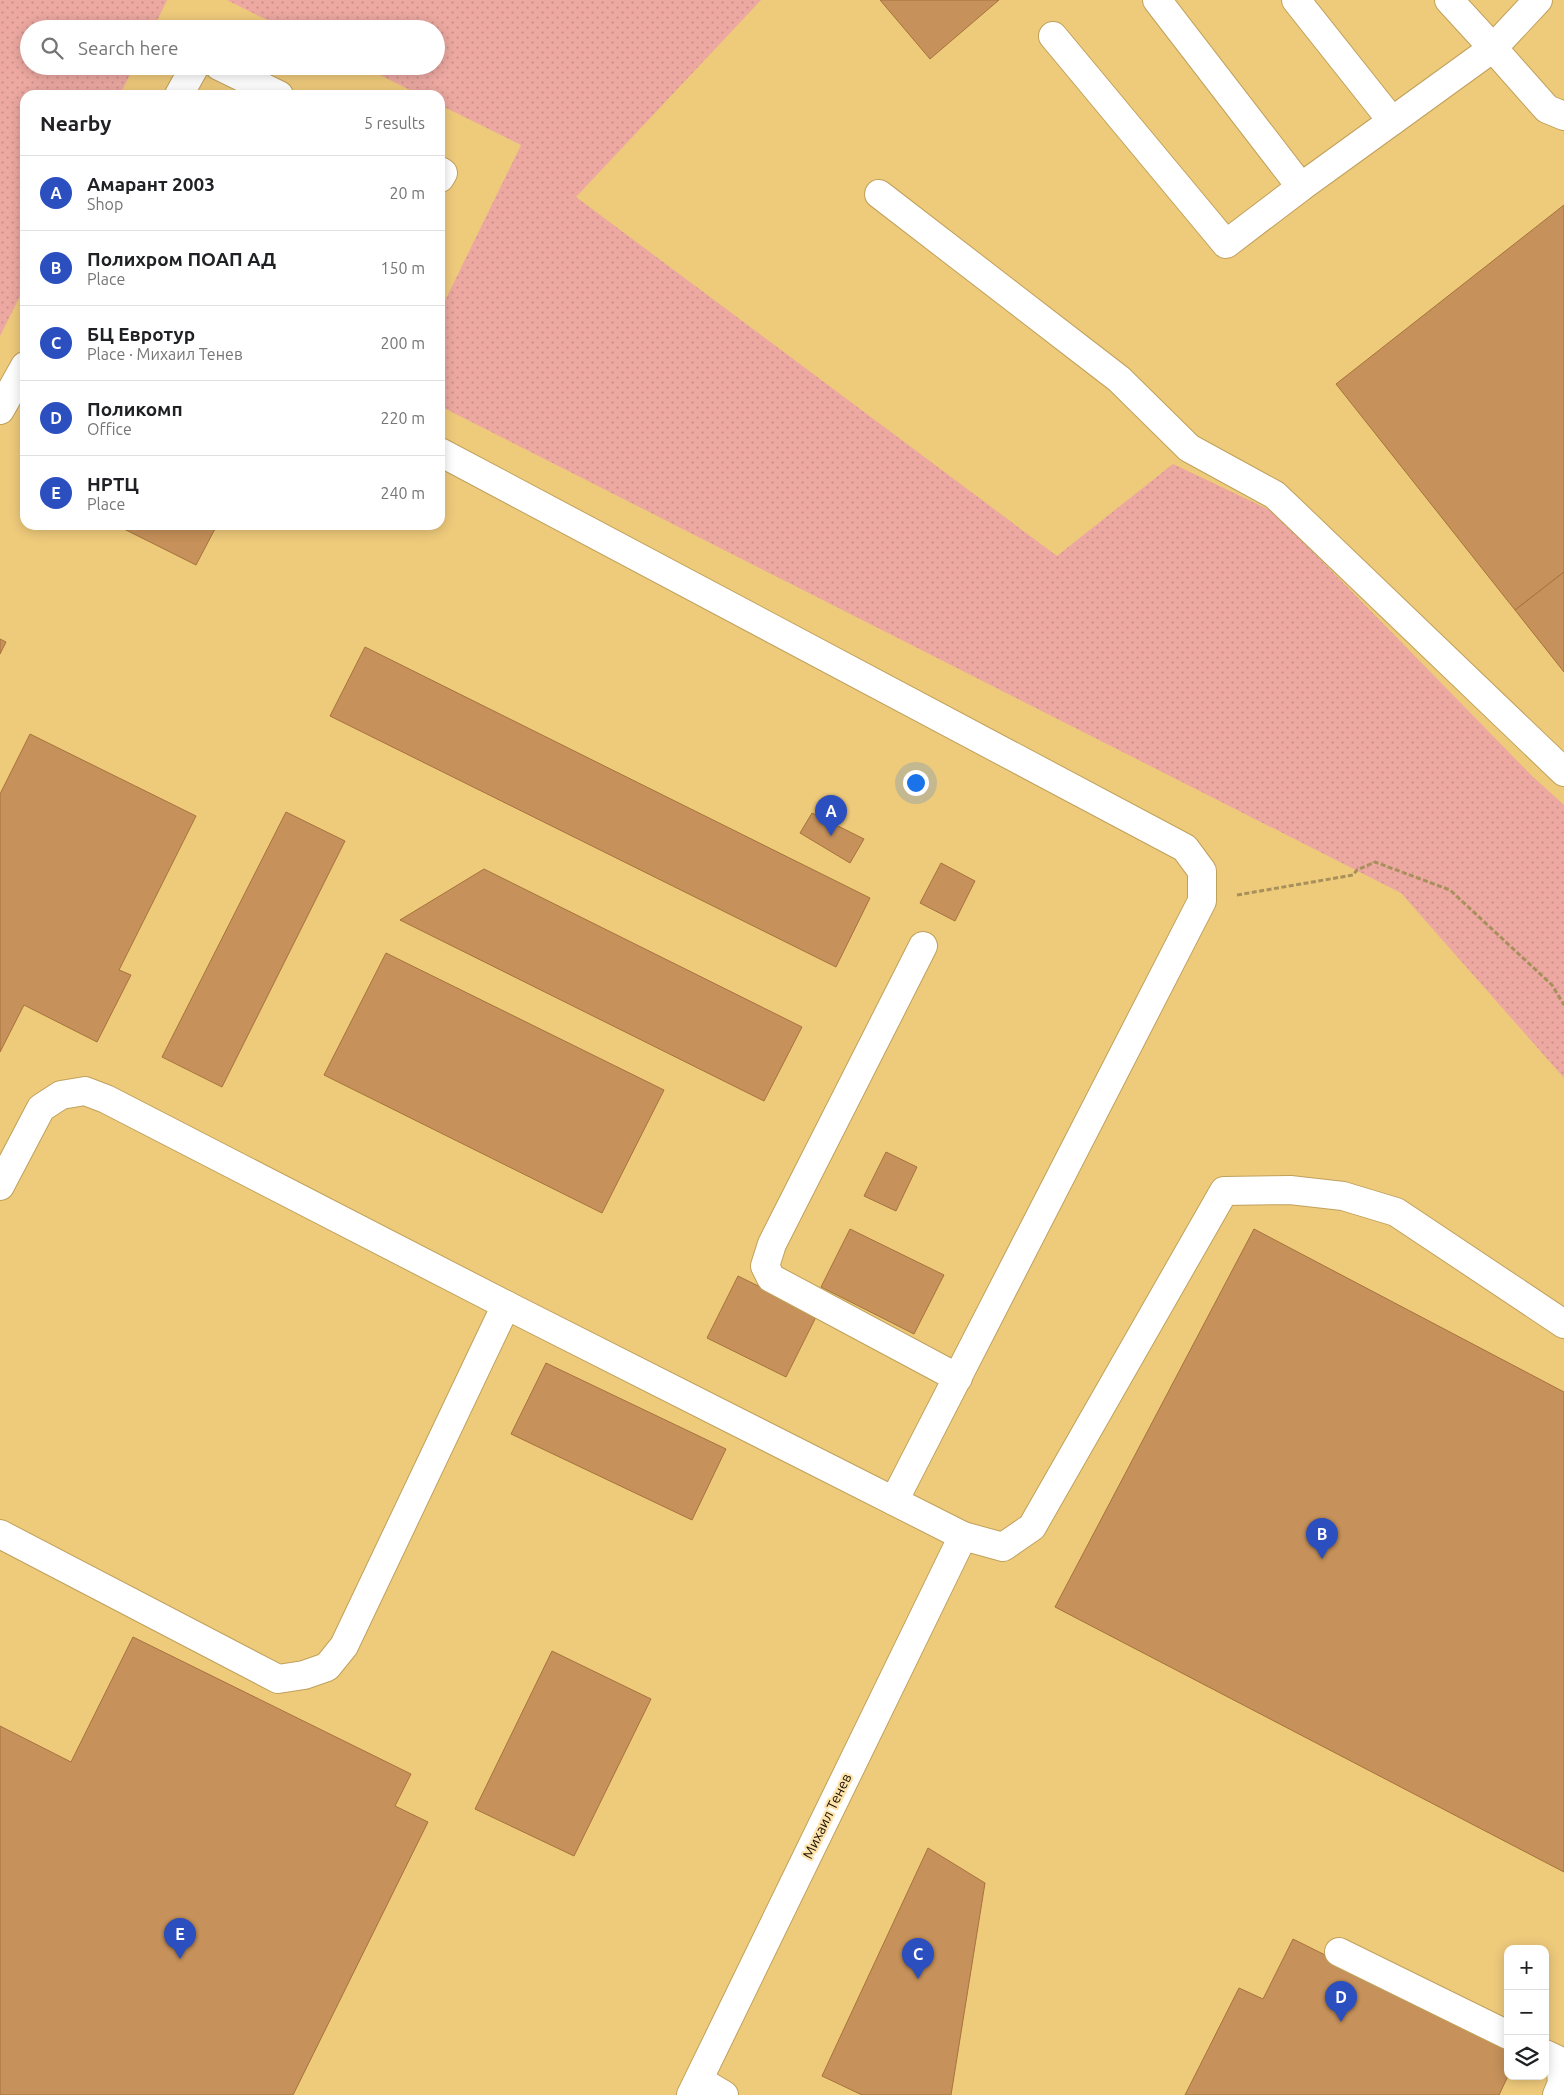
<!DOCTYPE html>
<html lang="en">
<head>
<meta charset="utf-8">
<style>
	body { margin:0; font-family:Ubuntu,sans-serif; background:#f6f6f6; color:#202124 }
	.controls { position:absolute; right:15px; bottom:15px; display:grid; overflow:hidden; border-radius:10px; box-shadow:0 2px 12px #0003 }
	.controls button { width:45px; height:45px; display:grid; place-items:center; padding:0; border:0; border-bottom:1px solid #e0e0e0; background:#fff; color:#202124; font:25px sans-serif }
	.you { position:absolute; left:915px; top:782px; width:18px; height:18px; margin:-12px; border:4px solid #fff; border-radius:50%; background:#1a73e8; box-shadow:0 0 0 8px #1a73e833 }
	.badge { display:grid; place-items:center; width:32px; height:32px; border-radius:50%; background:#2b4fbf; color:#fff; font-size:16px; font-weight:700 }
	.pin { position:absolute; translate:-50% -41px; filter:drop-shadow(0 1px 2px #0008) }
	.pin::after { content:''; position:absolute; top:26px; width:18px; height:15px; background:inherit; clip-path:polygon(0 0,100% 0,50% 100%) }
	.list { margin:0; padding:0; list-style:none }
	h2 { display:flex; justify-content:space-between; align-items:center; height:65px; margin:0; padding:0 20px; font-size:21px }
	h2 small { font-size:16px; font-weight:400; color:#757577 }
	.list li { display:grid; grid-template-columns:32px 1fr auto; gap:15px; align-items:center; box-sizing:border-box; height:75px; padding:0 20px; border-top:1px solid #e0e0e0 }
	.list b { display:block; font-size:19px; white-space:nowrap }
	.list p { margin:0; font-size:16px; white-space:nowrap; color:#757577 }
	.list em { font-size:16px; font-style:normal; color:#757577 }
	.icon { flex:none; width:28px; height:28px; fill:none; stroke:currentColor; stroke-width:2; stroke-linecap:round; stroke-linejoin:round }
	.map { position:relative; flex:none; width:1564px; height:2095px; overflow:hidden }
	.search { position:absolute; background:#fff; box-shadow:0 2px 12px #0003; left:20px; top:20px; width:425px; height:55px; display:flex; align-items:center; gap:12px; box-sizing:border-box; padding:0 18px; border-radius:28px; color:#757577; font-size:19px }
	.panel { position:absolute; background:#fff; box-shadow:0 2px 12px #0003; left:20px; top:90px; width:425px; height:440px; border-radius:15px }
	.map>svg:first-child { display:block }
	.built { fill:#eeca7b; fill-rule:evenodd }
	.grass { fill:url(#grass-dots) }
	.building { fill:#c6915a; stroke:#a6733c }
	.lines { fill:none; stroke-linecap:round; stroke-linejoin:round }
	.minor-casing { stroke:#c0a15c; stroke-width:30 }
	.path { stroke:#a8905c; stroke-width:3; stroke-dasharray:5 2.5; stroke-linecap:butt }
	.minor { stroke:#fff; stroke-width:28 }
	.labels { text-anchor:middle; stroke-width:4.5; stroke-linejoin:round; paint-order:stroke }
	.street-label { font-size:14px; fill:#1a1100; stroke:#fee4ac }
</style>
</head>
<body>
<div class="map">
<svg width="1564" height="2095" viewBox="0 0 1564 2095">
	<defs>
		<pattern id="grass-dots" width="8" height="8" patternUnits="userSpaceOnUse" patternTransform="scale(1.25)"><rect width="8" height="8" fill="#eca8a1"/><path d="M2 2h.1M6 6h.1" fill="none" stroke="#ca9089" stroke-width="1.8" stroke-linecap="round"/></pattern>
	</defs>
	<rect width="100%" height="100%" fill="#f6d68f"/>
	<path class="built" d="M 0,0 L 1564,0 L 1564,2095 L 0,2095 ZM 29,29 L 436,29 L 436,66 L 29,66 ZM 25,95 L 440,95 L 440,525 L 25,525 ZM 1508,1949 L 1545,1949 L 1545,2076 L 1508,2076 Z"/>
	<g class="grass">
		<path d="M 0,0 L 167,0 L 153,29 L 29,29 L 29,66 L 134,66 L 120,95 L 25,95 L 25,286 L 0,336 Z"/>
		<path d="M 227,0 L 761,0 L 576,197 L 1057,556 L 1173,464 L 1274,512 L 1532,776 L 1564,805 L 1564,1078 L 1401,893 L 440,406 L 440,311 L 521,145 L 440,105 L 440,95 L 420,95 L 362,66 L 436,66 L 436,29 L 285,29 Z"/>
	</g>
	<g class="building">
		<path d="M 880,0 L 999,0 L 930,59 Z"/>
		<path d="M 1564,205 L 1564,572 L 1515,610 L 1336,384 Z"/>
		<path d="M 116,525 L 217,525 L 196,565 Z"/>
		<path d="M 1564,572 L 1564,672 L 1515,610 Z"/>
		<path d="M 0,639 L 6,642 L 0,654 Z"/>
		<path d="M 365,647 L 870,898 L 836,967 L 330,716 Z"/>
		<path d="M 30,734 L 196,816 L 119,970 L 131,975 L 97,1042 L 24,1005 L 0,1052 L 0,794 Z"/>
		<path d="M 286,812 L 345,841 L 222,1087 L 162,1057 Z"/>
		<path d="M 812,813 L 864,839 L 850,863 L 800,833 Z"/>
		<path d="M 941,863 L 975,881 L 955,921 L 920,903 Z"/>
		<path d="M 484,869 L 802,1027 L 764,1101 L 400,920 Z"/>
		<path d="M 386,953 L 664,1090 L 602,1213 L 324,1075 Z"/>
		<path d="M 886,1152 L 917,1167 L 896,1211 L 864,1196 Z"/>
		<path d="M 850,1229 L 944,1275 L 914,1334 L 821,1287 Z"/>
		<path d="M 1254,1229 L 1564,1392 L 1564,1872 L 1055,1607 Z"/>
		<path d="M 738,1276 L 817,1315 L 786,1377 L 707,1338 Z"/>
		<path d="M 546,1363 L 726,1449 L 692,1520 L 511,1434 Z"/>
		<path d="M 133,1637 L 411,1774 L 395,1806 L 428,1822 L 293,2095 L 0,2095 L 0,1726 L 71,1762 Z"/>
		<path d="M 552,1651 L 651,1699 L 574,1856 L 475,1809 Z"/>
		<path d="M 928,1848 L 985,1883 L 951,2095 L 862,2095 L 822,2076 Z"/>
		<path d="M 1293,1939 L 1508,2046 L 1508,2076 L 1499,2095 L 1185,2095 L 1239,1988 L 1263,1999 Z"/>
	</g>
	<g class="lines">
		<g class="minor-casing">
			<g id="minor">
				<path d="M 1157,0 L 1301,187"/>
				<path d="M 1296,0 L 1392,121"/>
				<path d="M 1538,0 L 1493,48 L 1547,109 L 1564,116"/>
				<path d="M 1053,36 L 1226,244 L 1301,187 L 1493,48 L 1449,0"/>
				<path d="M 219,66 L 279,95"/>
				<path d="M 179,95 L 195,66"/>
				<path d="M 440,171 L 443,173 L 440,178"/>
				<path d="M 879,194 L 1119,379 L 1189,448 L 1275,495 L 1564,772"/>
				<path d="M 0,410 L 25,366"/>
				<path d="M 440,452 L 1185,848 L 1202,871 L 1202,901 L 894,1501"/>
				<path d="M 923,946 L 772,1244 L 765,1266 L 771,1278 L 958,1378"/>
				<path d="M 0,1186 L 41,1108 L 61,1095 L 85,1091 L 106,1099 L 506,1305 L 963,1536 L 1003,1547 L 1032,1527 L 1224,1191 L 1290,1190 L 1343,1196 L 1396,1212 L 1564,1324"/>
				<path d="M 0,1534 L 278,1679 L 304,1675 L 327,1667 L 344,1646 L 506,1305"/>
				<path d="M 1339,1952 L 1508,2035"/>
				<path d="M 1545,2054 L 1560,2061 L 1562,2083 L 1557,2095"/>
				<path d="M 699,2080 L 724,2095"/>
				<path d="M 691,2095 L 963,1536"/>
			</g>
		</g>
		<path class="path" d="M 1237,895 L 1353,875 L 1357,870 L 1375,862 L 1450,890 L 1552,985 L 1564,1005"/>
		<use href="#minor" class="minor"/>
	</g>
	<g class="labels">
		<g class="street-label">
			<text transform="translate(827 1816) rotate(-64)" y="5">Михаил Тенев</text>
		</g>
	</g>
</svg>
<div class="controls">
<button>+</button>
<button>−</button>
<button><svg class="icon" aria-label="layers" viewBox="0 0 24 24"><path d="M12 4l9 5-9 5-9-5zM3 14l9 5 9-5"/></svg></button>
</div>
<div class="you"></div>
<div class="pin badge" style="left:831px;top:836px">A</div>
<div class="pin badge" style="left:1322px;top:1559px">B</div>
<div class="pin badge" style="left:918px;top:1979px">C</div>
<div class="pin badge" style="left:1341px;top:2022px">D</div>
<div class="pin badge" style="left:180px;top:1959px">E</div>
<div class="search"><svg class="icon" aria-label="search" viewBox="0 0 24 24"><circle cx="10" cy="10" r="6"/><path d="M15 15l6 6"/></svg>Search here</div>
<section class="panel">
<h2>Nearby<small>5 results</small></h2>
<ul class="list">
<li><span class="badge">A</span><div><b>Амарант 2003</b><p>Shop</p></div><em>20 m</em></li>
<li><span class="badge">B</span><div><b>Полихром ПОАП АД</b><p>Place</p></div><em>150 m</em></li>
<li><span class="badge">C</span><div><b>БЦ Евротур</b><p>Place · Михаил Тенев</p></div><em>200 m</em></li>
<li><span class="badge">D</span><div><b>Поликомп</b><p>Office</p></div><em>220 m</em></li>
<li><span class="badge">E</span><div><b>НРТЦ</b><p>Place</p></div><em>240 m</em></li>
</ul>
</section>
</div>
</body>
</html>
